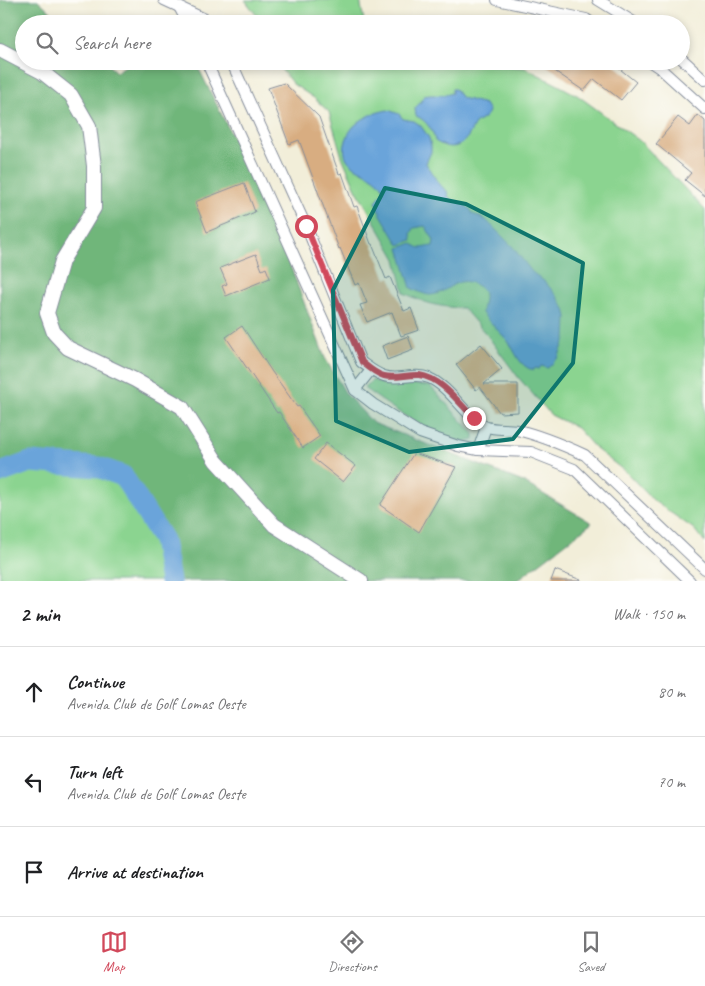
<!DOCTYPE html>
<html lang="en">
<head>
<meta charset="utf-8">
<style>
	body { margin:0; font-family:Caveat,sans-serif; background:#f6f6f6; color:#202124 }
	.stop { position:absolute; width:15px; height:15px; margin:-11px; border:4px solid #d1495b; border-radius:50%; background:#fff }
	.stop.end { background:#d1495b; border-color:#fff; box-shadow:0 1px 5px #0008 }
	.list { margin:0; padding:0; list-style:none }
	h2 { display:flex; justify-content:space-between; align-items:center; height:65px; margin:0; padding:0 20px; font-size:21px }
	h2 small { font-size:16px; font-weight:400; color:#757577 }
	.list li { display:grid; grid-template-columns:32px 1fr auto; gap:15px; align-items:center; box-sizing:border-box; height:90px; padding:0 20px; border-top:1px solid #e0e0e0 }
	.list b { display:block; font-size:19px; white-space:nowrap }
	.list p { margin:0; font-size:16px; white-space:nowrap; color:#757577 }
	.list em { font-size:16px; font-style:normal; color:#757577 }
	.icon { flex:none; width:28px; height:28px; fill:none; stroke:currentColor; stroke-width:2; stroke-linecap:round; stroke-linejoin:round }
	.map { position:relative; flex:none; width:705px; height:581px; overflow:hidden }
	.search { position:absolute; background:#fff; box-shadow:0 2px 8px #0003; left:15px; right:15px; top:15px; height:55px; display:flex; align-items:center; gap:12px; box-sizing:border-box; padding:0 18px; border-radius:28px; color:#757577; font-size:19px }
	.sheet { height:335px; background:#fff }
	nav { display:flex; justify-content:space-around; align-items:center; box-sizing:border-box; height:70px; border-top:1px solid #e0e0e0; background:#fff; font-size:14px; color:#757577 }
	nav a { display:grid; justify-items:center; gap:2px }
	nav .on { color:#d1495b }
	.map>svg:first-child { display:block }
	.green { fill:#8bd490; stroke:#538277 }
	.forest { fill:#70b67a; stroke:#46726c }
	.water { fill:#6ba4da; stroke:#436a9c }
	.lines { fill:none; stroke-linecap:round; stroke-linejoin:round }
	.river { stroke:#6ba4da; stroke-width:21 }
	.building { fill:#d8ad81 }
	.minor-casing { stroke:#868e9c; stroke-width:12 }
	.secondary-casing { stroke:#868e9c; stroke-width:16 }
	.minor { stroke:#fff; stroke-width:10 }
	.secondary { stroke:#fff; stroke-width:14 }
	.route { stroke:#d1495b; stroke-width:6 }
	.marked { fill:#0f766e; fill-opacity:0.2; stroke:#0f766e; stroke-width:4; stroke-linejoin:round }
</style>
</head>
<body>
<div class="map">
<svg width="705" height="581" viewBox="0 0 705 581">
	<rect width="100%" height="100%" fill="#fdfcf7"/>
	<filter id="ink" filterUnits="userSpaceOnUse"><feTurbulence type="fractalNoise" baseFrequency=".02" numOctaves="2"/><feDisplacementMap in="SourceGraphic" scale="10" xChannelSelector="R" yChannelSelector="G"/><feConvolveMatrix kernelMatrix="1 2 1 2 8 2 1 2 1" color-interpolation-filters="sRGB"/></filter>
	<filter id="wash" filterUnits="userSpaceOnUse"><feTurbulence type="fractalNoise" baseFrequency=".0096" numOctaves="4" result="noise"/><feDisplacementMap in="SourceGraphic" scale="20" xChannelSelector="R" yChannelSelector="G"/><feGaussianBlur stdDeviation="1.12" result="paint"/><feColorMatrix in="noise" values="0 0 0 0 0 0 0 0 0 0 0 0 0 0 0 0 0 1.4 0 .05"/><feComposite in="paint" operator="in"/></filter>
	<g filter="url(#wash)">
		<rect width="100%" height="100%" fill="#f2eed9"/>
		<g class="green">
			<path d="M 245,0 L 360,0 L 364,21 L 370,24 L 263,24 Z"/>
			<path d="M 278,61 L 447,61 L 526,68 L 577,95 L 640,141 L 705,210 L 705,543 L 694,529 L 654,501 L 627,473 L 596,449 L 577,428 L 551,415 L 518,377 L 487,335 L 463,308 C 438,307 427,304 404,293 L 396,259 L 356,189 L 342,157 L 329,112 L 314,98 L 293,84 L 280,68 Z"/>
			<path d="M 373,380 L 385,385 L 410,384 L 430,386 L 474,434 L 474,440 C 449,450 387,404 365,389 L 364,387 Z"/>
			<path d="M 31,469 L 96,474 L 118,482 L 156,543 L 162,581 L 0,581 L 0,481 Z"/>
		</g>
		<path class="forest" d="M 0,0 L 38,0 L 64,24 L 24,24 L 24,61 L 104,61 L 116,72 L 133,61 L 195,61 L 270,212 L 325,358 L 346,394 L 373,423 L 523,482 L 592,523 L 516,581 L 162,581 L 156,543 L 118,482 L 96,474 L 32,469 L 0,481 Z"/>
		<g class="water">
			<path d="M 452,89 L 455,89 L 462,98 L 485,104 L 489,111 C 486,119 481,119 475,124 C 473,127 471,131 469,135 C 460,149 449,150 435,141 C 434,131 425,119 416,116 L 415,108 L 420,103 L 424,96 C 436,93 439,98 452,93 Z"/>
			<path d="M 388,110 L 399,114 L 403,119 L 414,121 L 420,125 L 425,132 L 429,138 L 431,146 L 431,152 L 426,163 C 429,170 442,189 447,191 L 449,198 C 459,202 468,204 473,214 L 486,220 L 512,246 L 532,272 L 545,282 L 557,296 L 565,309 L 567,317 L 566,338 L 558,358 L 548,368 L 541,366 L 539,369 L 536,368 L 533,370 C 518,366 516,351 507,340 C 499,331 490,323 482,313 C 482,307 485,300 484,294 C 483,289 480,287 476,285 C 456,273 448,295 429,295 C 423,294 417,291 411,288 L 399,248 L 412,243 C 420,251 423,247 433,246 L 434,240 L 425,226 L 414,228 L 411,234 L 412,240 L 399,245 L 377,208 L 378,205 L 376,202 L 384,190 C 375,166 330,173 349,133 C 356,120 374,112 388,110 Z"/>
		</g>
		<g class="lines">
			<path class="river" d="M 0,473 L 30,462 L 98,467 L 123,476 L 163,540 L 170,581"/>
		</g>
		<g id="blocks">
			<g class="building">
				<path d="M 540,61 L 610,61 L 636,82 L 621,100 L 594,79 L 584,91 Z"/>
				<path d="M 284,83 L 319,117 L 339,174 L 342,173 L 354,207 L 357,206 L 371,244 L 372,244 L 386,279 L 390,277 L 404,311 L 411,308 L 419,330 L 401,336 L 392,312 L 367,322 L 360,305 L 367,303 L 359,283 L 355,285 L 340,248 L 339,249 L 299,140 L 289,144 L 268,88 Z"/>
				<path d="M 698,115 L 705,121 L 705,196 L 685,180 L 691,173 L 656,144 L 678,117 L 690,126 Z"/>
				<path d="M 244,183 L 255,212 L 207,232 L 195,202 Z"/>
				<path d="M 256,254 L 262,270 L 266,268 L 270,278 L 226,296 L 222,286 L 227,284 L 220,268 Z"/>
				<path d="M 242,326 L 272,372 L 297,407 L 299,406 L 320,436 L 303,448 L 279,412 L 277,413 L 226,337 Z"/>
				<path d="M 408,336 L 413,350 L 387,360 L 382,346 Z"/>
				<path d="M 481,344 L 502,369 L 484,384 L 518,384 L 518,412 L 500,413 L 480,387 L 476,390 L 456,365 Z"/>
				<path d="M 326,443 L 356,466 L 343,482 L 314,459 Z"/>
				<path d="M 414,453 L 456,467 L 419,532 L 380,505 Z"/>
				<path d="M 555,570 L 581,580 L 581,581 L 551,581 Z"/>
			</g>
		</g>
	</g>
	<g filter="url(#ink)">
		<use href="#blocks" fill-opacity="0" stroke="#868e9c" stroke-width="1"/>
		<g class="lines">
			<g class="minor-casing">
				<g id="minor">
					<path d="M 164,0 L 205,19 L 209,24"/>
					<path d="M 497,0 L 586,19 L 593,24"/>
					<path d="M 598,0 L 637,24"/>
					<path d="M 179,7 L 188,24"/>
					<path d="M 681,58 L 705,80"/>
					<path d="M 206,61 L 355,390 L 373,404 L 420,433 L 458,446 L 478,450 L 531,452 L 574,469 L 690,581"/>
					<path d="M 231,61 L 306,226 L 361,362 C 368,367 375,373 384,376 C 398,381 414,372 429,378 C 452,388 466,419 487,427 C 496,430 507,428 517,430 C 540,435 563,445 585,455 L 705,569"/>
					<path d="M 649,61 L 661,69 L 705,109"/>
					<path d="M 355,390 L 371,370"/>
					<path d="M 478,450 L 486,427"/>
				</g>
			</g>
			<g class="secondary-casing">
				<path id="secondary" d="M 0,50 L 42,72 L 71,95 L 89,126 L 94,166 L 94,208 L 62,261 L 47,313 L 54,333 L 68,348 L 135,380 L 182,407 L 216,461 L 274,525 L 361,581"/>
			</g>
			<use href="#minor" class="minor"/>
			<use href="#secondary" class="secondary"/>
		</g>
	</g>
	<g class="lines" filter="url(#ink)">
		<path class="route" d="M 306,226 L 362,362 C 368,367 376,374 384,376 C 395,379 408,374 419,375 C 442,378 459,403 474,418"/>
	</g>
	<path class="marked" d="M 385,188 L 466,204 L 583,263 L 573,363 L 513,439 L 409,452 L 336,421 L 333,290 Z"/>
</svg>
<div class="stop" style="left:306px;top:226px"></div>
<div class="stop end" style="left:474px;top:418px"></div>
<div class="search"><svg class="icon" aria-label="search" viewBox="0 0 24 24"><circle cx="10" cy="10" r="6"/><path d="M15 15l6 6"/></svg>Search here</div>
</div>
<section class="sheet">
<h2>2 min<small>Walk · 150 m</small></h2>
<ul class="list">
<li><svg class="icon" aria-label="ahead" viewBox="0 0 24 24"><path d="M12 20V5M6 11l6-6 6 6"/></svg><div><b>Continue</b><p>Avenida Club de Golf Lomas Oeste</p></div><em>80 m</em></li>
<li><svg class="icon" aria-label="left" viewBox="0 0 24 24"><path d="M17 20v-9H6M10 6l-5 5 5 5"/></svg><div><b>Turn left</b><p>Avenida Club de Golf Lomas Oeste</p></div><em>70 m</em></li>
<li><svg class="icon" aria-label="arrive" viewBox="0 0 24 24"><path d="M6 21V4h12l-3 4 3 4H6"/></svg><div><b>Arrive at destination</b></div></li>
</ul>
</section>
<nav>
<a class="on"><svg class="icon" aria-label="map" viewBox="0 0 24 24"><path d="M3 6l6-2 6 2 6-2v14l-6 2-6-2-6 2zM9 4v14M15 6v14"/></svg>Map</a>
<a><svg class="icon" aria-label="directions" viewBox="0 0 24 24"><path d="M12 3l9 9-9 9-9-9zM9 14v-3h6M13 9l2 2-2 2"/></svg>Directions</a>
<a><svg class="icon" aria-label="saved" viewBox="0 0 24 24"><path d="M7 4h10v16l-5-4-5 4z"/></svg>Saved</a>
</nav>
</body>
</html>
